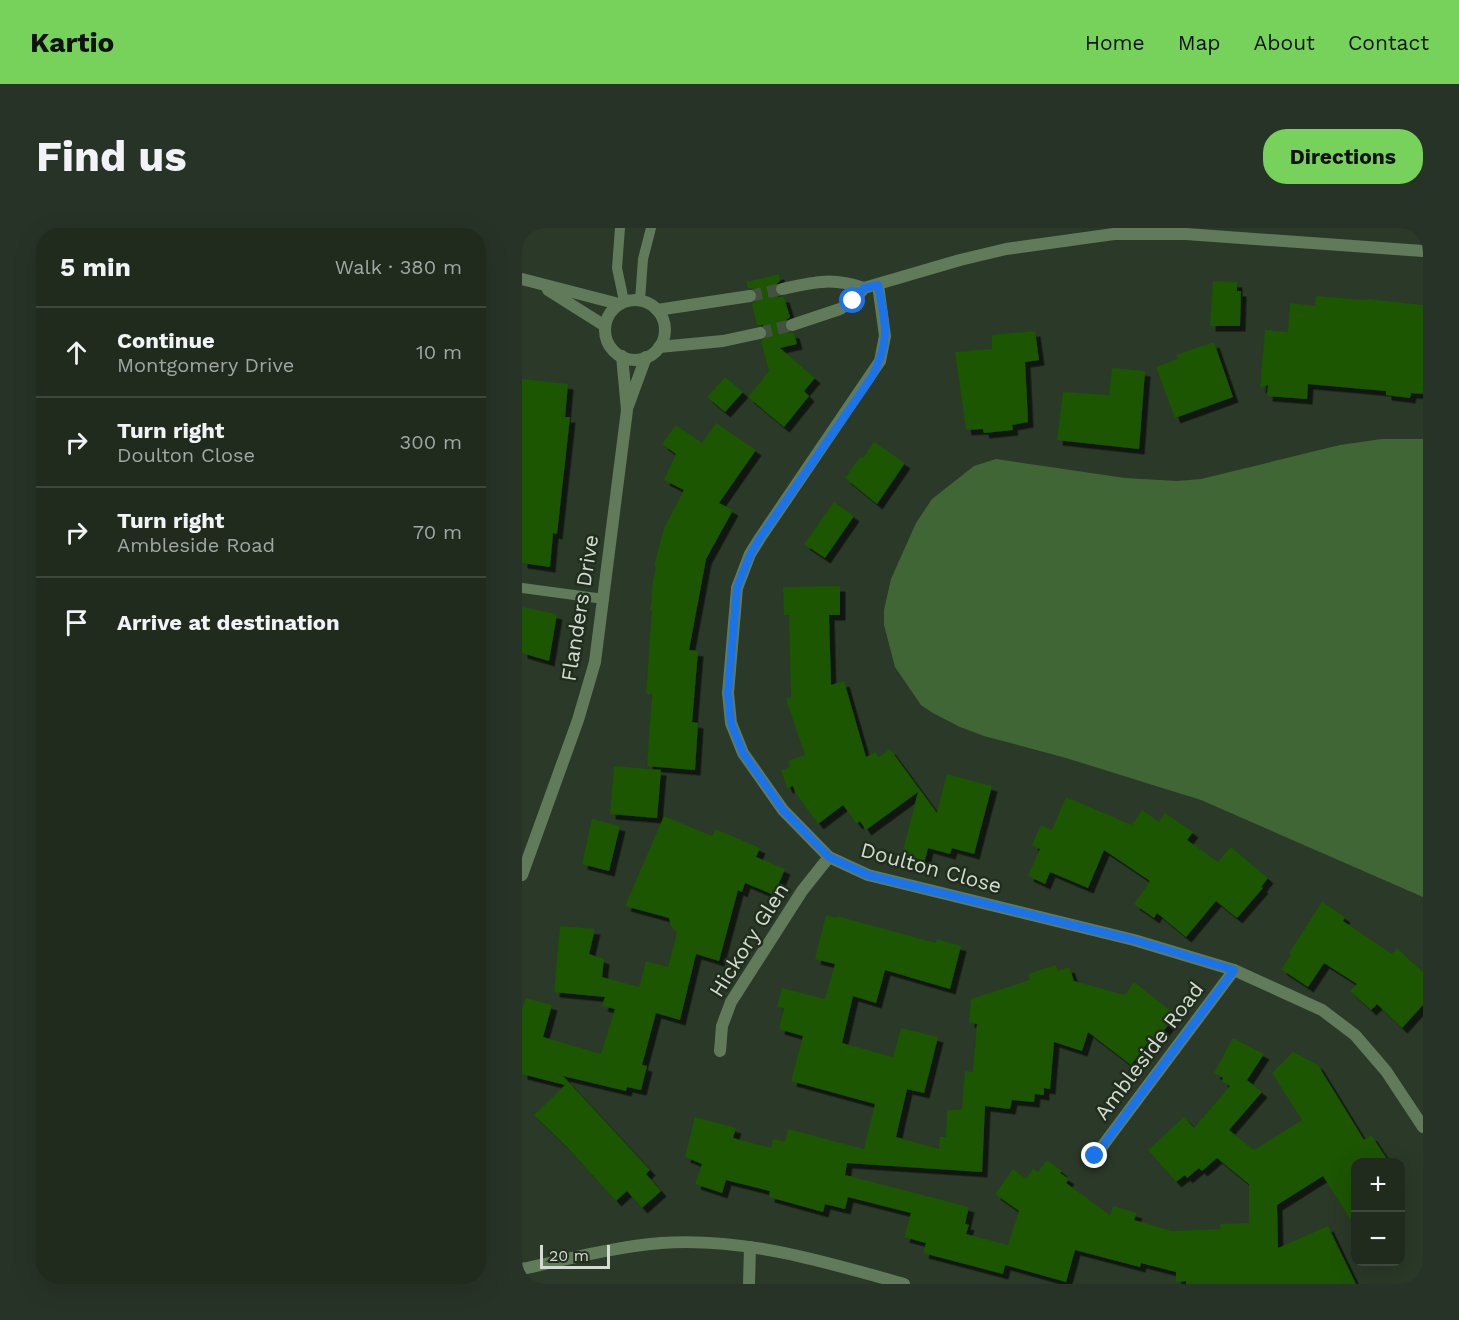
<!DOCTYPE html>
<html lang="en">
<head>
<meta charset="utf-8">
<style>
	body { margin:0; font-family:"Work Sans",sans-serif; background:#283327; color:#f1f3f6 }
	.controls { position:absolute; right:18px; bottom:18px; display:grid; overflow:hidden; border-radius:12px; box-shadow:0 6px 24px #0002 }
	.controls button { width:54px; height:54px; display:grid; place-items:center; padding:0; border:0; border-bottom:2px solid #3d473c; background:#202b1e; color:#f1f3f6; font:30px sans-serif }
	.scale { position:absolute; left:18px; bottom:15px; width:70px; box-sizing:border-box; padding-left:6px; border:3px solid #d4dcd2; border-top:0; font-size:16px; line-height:21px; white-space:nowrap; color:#d4dcd2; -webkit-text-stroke:4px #212e1e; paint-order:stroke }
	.stop { position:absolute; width:18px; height:18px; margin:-14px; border:4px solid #1a73e8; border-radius:50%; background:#fff }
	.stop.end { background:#1a73e8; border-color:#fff; box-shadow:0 2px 6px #0008 }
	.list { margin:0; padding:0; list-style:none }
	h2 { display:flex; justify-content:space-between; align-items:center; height:78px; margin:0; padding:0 24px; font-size:26px }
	h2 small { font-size:20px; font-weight:400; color:#a2a7a4 }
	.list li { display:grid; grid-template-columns:39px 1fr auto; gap:18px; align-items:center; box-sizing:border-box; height:90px; padding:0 24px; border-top:2px solid #3d473c }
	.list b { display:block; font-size:22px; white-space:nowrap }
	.list p { margin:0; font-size:20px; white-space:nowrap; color:#a2a7a4 }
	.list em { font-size:20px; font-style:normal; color:#a2a7a4 }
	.icon { flex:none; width:33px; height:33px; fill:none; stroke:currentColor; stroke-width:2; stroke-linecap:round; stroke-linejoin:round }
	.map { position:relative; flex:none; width:901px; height:1056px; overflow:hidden; border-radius:24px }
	header { display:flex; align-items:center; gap:36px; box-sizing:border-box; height:84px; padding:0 30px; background:#76d25a; color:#111 }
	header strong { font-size:28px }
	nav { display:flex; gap:33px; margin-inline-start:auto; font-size:21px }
	.intro { display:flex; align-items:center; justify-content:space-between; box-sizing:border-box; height:144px; padding:0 36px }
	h1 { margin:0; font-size:42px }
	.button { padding:15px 27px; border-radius:24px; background:#76d25a; color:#111; font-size:21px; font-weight:700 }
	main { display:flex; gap:36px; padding:0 36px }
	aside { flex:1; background:#202b1e; border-radius:24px; box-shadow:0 6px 24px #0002 }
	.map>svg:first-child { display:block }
	.green { fill:#406635 }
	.building { fill:#1a5600; filter:url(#shadow) }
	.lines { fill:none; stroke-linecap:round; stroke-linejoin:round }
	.minor-tunnel { stroke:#445142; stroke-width:12; stroke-dasharray:12 6; stroke-linecap:butt }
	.service { stroke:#617b5a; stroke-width:10 }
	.minor { stroke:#617b5a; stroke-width:12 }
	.tertiary { stroke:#617b5a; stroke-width:12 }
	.route { stroke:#1a73e8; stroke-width:8 }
	.labels { text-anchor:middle; stroke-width:5; stroke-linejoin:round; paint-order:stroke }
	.street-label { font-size:21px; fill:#d4dcd2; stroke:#212e1e }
</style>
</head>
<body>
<header>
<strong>Kartio</strong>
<nav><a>Home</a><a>Map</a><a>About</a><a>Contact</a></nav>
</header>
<div class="intro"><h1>Find us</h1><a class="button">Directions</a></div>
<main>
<aside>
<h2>5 min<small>Walk · 380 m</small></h2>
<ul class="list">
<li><svg class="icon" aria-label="ahead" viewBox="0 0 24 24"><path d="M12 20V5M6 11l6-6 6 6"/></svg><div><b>Continue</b><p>Montgomery Drive</p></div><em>10 m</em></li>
<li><svg class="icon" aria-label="right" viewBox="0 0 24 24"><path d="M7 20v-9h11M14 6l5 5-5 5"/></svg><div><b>Turn right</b><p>Doulton Close</p></div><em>300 m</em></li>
<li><svg class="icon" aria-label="right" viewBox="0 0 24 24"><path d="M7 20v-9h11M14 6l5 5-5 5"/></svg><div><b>Turn right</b><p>Ambleside Road</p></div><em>70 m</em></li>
<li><svg class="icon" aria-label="arrive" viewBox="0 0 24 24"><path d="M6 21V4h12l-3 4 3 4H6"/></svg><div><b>Arrive at destination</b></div></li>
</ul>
</aside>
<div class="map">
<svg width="901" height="1056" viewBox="0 0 901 1056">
	<defs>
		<filter id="shadow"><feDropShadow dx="5.5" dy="5.5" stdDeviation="0" flood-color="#0009"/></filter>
	</defs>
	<rect width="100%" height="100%" fill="#2b3928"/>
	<path class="green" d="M 860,211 L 901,211 L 901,669 L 679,572 L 544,530 L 462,508 L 438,499 L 411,485 L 399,477 L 373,439 L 362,397 L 362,382 L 369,351 L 394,295 L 410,271 L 452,238 L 474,231 L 603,250 L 655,253 L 679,251 L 818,217 Z"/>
	<g class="building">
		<path d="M 257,46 L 258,53 L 252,58 L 252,63 L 257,69 L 262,69 L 268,89 L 264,92 L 262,99 L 265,104 L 272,105 L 275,116 L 258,120 L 293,150 L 282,163 L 287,168 L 262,199 L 226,169 L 247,143 L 239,113 L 246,108 L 246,103 L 241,97 L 235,97 L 230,76 L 235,72 L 236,66 L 232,61 L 226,60 L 224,54 Z"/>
		<path d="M 691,53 L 715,54 L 715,63 L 719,63 L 718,98 L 688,98 Z"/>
		<path d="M 794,68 L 845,72 L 846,71 L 901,77 L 901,166 L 889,165 L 888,170 L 864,167 L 864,163 L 786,156 L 785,171 L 745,168 L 746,157 L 738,160 L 743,102 L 766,104 L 768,75 L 793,78 Z"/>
		<path d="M 513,103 L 517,132 L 503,134 L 506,194 L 490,197 L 491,202 L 462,205 L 461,201 L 444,202 L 433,124 L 470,121 L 470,107 Z"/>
		<path d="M 692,114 L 711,169 L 653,190 L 634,139 L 656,131 L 654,127 Z"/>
		<path d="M 590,140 L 623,143 L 617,221 L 535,212 L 541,164 L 587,167 Z"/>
		<path d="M 203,149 L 221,164 L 203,184 L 185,169 Z"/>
		<path d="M 0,151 L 46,156 L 43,189 L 48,189 L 35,306 L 31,305 L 28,339 L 0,335 Z"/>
		<path d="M 194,195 L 234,222 L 197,275 L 211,282 L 184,331 L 167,422 L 176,423 L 170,494 L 176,495 L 173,542 L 125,538 L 130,466 L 124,466 L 130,382 L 128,382 L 130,367 L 129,366 L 134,338 L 132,338 L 142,300 L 162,262 L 142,252 L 154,226 L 140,216 L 154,197 L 180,215 Z"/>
		<path d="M 352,214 L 383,235 L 355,276 L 323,250 L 338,229 L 341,230 Z"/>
		<path d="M 312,274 L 332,288 L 303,330 L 282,316 Z"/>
		<path d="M 318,358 L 318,387 L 307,387 L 309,457 L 322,453 L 344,529 L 353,524 L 357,529 L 368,521 L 415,585 L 425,546 L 470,558 L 452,626 L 430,620 L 428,626 L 406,620 L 401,640 L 378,634 L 396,564 L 344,602 L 338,593 L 335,596 L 321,577 L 296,596 L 273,564 L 271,558 L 265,560 L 259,542 L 268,539 L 266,533 L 283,527 L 264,471 L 269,469 L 267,387 L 262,387 L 261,359 Z"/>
		<path d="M 0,379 L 35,386 L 27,433 L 0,425 Z"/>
		<path d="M 92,538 L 139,542 L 135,590 L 88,586 Z"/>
		<path d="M 544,569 L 610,597 L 620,582 L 637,594 L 643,585 L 671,604 L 665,612 L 696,634 L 709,619 L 746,650 L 739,659 L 741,660 L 715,690 L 694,673 L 664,709 L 635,685 L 632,690 L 612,676 L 628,653 L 582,622 L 566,660 L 528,644 L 523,656 L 506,648 L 518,621 L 510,617 L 519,597 L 530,602 Z"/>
		<path d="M 142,588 L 190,608 L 193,601 L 238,620 L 234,629 L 263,641 L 252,667 L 223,655 L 220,664 L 216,662 L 197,733 L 174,726 L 158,792 L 134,785 L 120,837 L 125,838 L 119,862 L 105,859 L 104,863 L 41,848 L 128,942 L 124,946 L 139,963 L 120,980 L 105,963 L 94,973 L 45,919 L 12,887 L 43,857 L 0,846 L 0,782 L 4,770 L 30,777 L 21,809 L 79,826 L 93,781 L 80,778 L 83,769 L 32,764 L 38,698 L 73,701 L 67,726 L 82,731 L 80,749 L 117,759 L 124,733 L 146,739 L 155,705 L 149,698 L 147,690 L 103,678 Z"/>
		<path d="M 70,591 L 98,598 L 87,643 L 60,636 Z"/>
		<path d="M 800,674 L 823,689 L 821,693 L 870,726 L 875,720 L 901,744 L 901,777 L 880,800 L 855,776 L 849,782 L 828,763 L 835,756 L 802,735 L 786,759 L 759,741 L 769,727 L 767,725 Z"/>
		<path d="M 304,687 L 315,690 L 315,688 L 414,715 L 415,711 L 439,718 L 428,761 L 363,742 L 354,775 L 331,768 L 320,815 L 371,829 L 379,800 L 416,809 L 402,865 L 385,861 L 374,909 L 417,921 L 418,909 L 424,909 L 425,882 L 440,882 L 443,843 L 451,844 L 455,796 L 447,794 L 449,771 L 508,752 L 506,746 L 534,737 L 536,743 L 547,739 L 552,753 L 603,767 L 612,754 L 654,787 L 630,818 L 626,814 L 609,837 L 566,804 L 560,823 L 532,814 L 528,861 L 522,860 L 522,867 L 513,866 L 512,874 L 490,872 L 488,881 L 463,878 L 460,944 L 325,935 L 323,947 L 447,979 L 443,996 L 447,997 L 444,1006 L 486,1017 L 497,983 L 473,966 L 491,941 L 504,951 L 511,941 L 516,944 L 525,932 L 540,943 L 538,945 L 547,951 L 544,955 L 588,987 L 591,978 L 615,985 L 612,992 L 650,1003 L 699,1001 L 698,996 L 727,995 L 727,956 L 695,930 L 680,943 L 677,940 L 665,950 L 663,947 L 654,954 L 626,922 L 662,889 L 672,900 L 708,858 L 700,853 L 701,850 L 692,845 L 711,810 L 742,826 L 725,852 L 740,864 L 707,902 L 732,922 L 780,892 L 750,845 L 771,824 L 796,837 L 842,912 L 849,907 L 867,934 L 834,934 L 834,1000 L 801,948 L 755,977 L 756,1020 L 806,998 L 834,1056 L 664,1056 L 664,1053 L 654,1054 L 654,1044 L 619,1035 L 618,1039 L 553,1022 L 544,1054 L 483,1037 L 481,1046 L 401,1025 L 404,1015 L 382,1009 L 389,985 L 326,969 L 323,981 L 303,976 L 301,984 L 247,969 L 248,963 L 204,952 L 200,965 L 173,956 L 180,936 L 163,929 L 173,889 L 214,900 L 211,910 L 249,920 L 251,911 L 263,914 L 266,901 L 342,921 L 353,876 L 269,853 L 281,808 L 257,801 L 262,780 L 255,779 L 260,760 L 303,771 L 313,736 L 293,731 Z"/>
	</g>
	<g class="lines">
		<g class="minor-tunnel">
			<path d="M 228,68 L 260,61"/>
			<path d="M 238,105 L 270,97"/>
		</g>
		<g class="service">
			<path d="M 98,0 L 95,40 L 102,73"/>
			<path d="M 118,72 L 121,31 L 129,0"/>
			<path d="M 0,360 L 82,371"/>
		</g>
		<g class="minor">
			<path d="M 0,51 L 97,76"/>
			<path d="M 356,57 L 363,108 L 358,133 L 238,310 L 228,326 L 215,360 L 206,465 L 209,495 L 221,525 L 261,582 L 307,629 L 346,647 L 612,712 L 712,742 L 800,782 L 833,807 L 864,843 L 901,899"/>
			<path d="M 260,61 C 292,54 310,49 342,60"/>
			<path d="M 26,62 L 83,98"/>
			<circle cx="113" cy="102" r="30"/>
			<path d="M 135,82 L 228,68"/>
			<path d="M 270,97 L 318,81 L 331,73 L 342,60 L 438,32 L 484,21 L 592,6 L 664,6 L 901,23"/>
			<path d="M 137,119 L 201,113 L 238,105"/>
			<path d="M 198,823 L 200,798 L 209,774 L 280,663 L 307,629"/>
			<path d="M 573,928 L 712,742"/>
			<path d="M 0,1041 C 46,1031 92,1019 139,1015 C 222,1009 304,1034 382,1056"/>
			<path d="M 227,1056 L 228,1019"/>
		</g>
		<g class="tertiary">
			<path d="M 106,178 L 124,129"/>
			<path d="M 0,647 L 56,492 L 73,434 L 105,182 L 100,128"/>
		</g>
	</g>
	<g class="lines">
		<path class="route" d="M 331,73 L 342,60 L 356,57 C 364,95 369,115 349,150 L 238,310 L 228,327 L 215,360 L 206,465 L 209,495 L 221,525 L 261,582 L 307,629 L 346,647 L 612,712 L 712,742 L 573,928"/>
	</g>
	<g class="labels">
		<g class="street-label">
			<text transform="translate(58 380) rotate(-81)" y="7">Flanders Drive</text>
			<text transform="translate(409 640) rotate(15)" y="7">Doulton Close</text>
			<text transform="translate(227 712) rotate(-58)" y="7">Hickory Glen</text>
			<text transform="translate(627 823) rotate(-53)" y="7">Ambleside Road</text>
		</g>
	</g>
</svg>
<div class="controls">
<button>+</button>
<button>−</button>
</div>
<div class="scale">20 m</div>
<div class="stop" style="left:331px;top:73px"></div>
<div class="stop end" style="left:573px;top:928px"></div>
</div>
</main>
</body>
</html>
